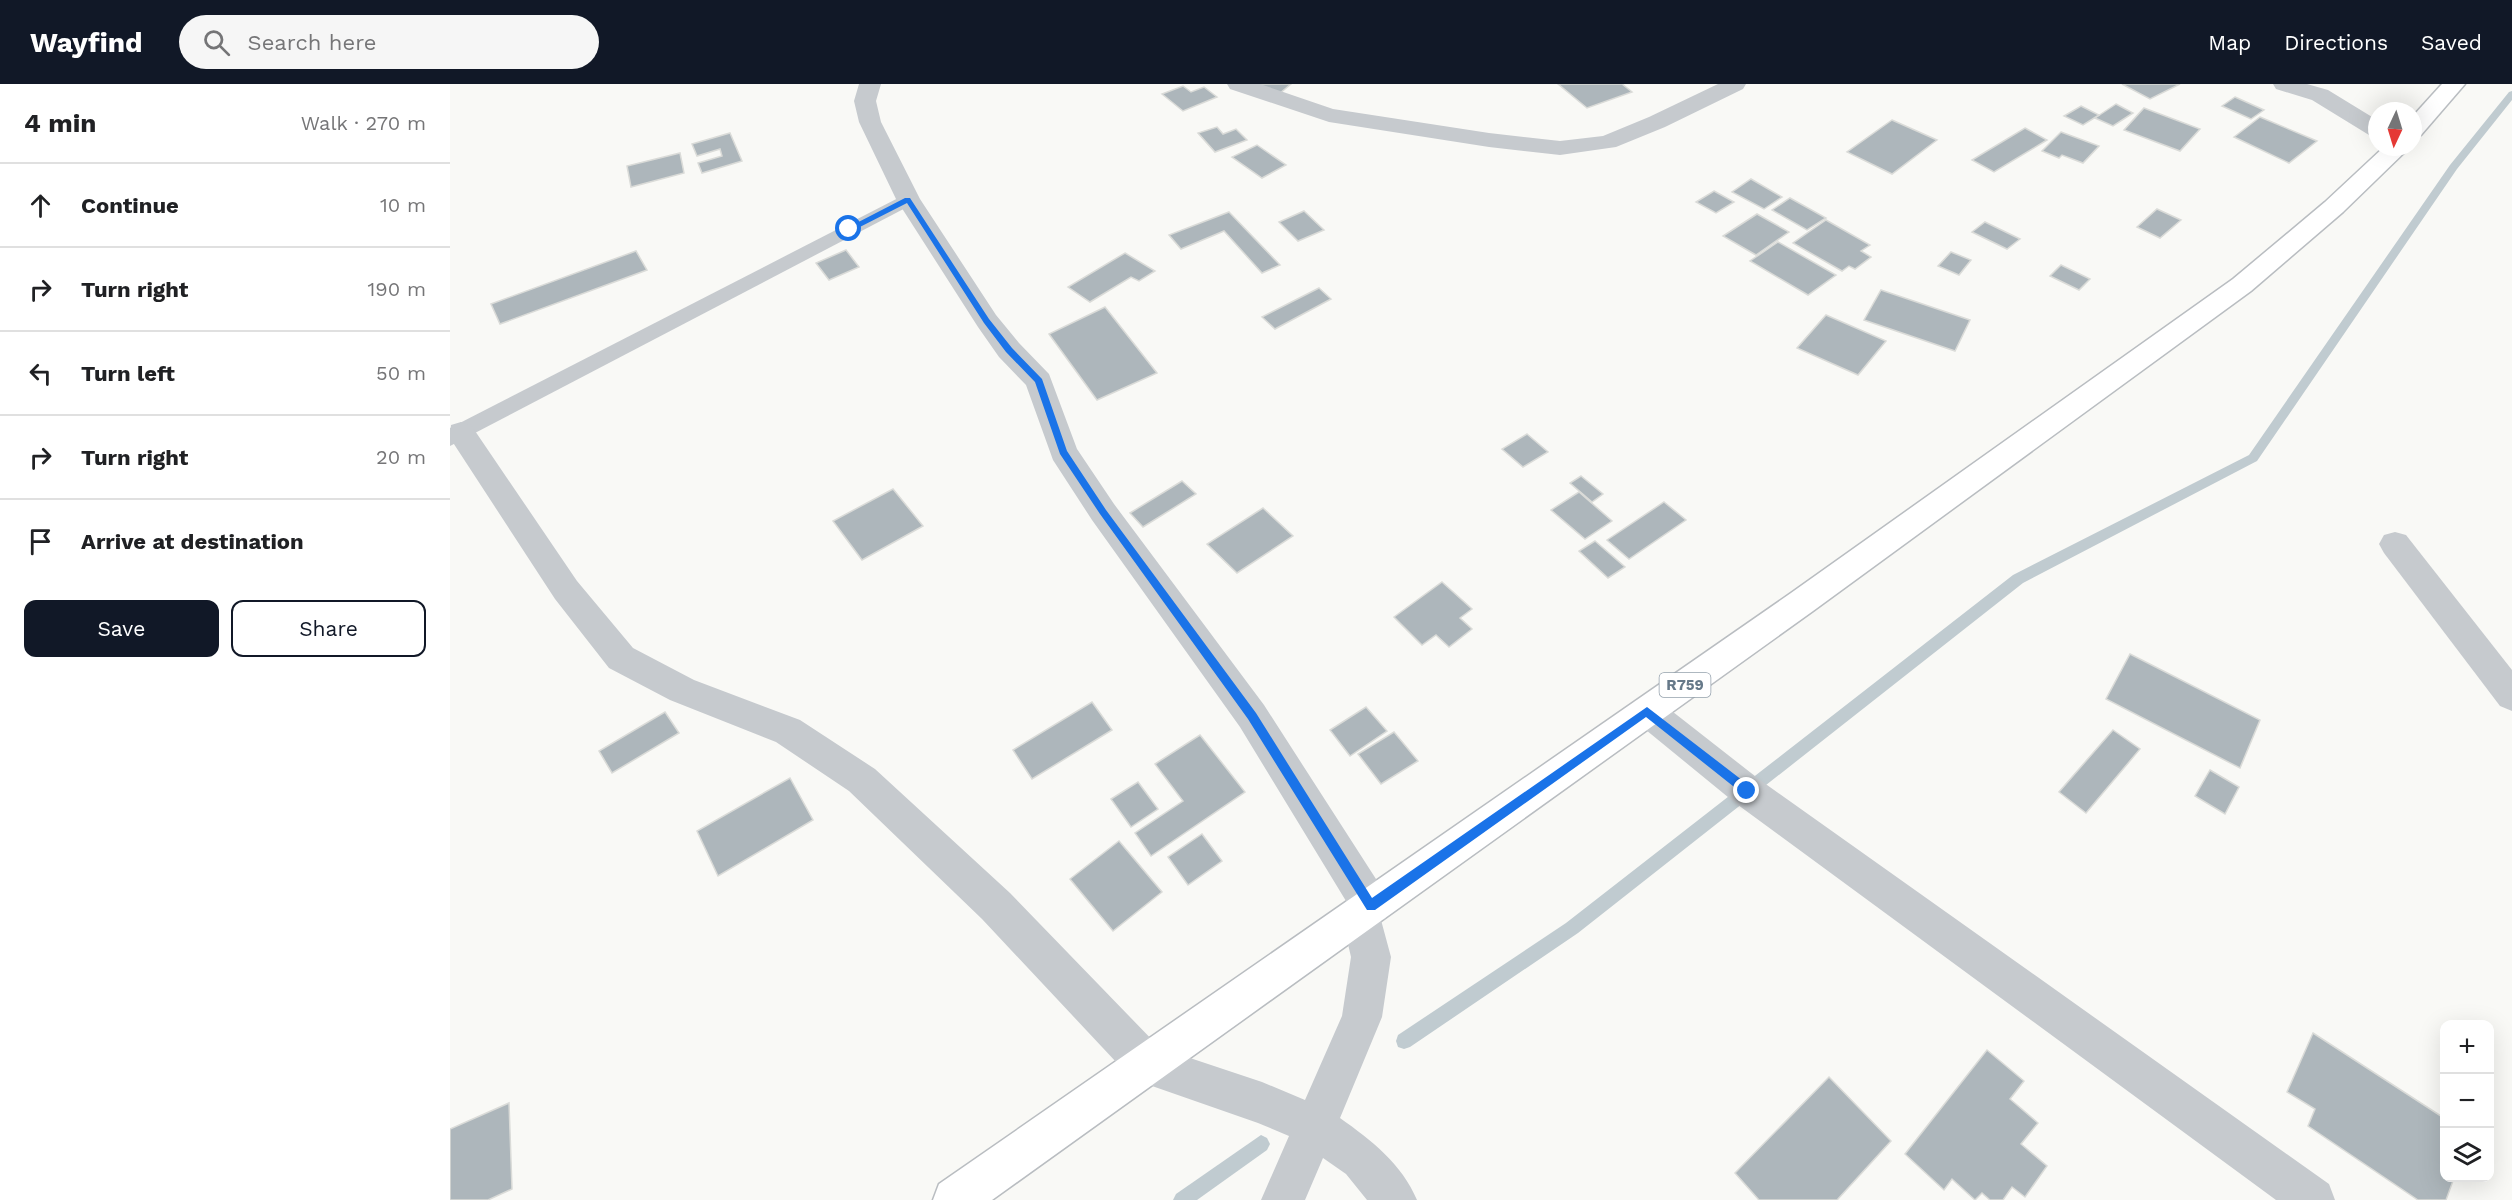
<!DOCTYPE html>
<html lang="en">
<head>
<meta charset="utf-8">
<style>
	body { margin:0; font-family:"Work Sans",sans-serif; background:#f6f6f6; color:#202124 }
	.controls { position:absolute; right:18px; bottom:18px; display:grid; overflow:hidden; border-radius:12px; box-shadow:0 6px 24px #0002 }
	.controls button { width:54px; height:54px; display:grid; place-items:center; padding:0; border:0; border-bottom:2px solid #e0e0e0; background:#fff; color:#202124; font:30px sans-serif }
	.compass { position:absolute; left:1918px; top:18px; width:54px; height:54px; border-radius:50%; background:#fff; box-shadow:0 6px 24px #0002; rotate:184deg }
	.stop { position:absolute; width:18px; height:18px; margin:-14px; border:4px solid #1a73e8; border-radius:50%; background:#fff }
	.stop.end { background:#1a73e8; border-color:#fff; box-shadow:0 2px 6px #0008 }
	.list { margin:0; padding:0; list-style:none }
	h2 { display:flex; justify-content:space-between; align-items:center; height:78px; margin:0; padding:0 24px; font-size:26px }
	h2 small { font-size:20px; font-weight:400; color:#757577 }
	.list li { display:grid; grid-template-columns:39px 1fr auto; gap:18px; align-items:center; box-sizing:border-box; height:84px; padding:0 24px; border-top:2px solid #e0e0e0 }
	.list b { display:block; font-size:22px; white-space:nowrap }
	.list em { font-size:20px; font-style:normal; color:#757577 }
	.actions { display:flex; gap:12px; padding:18px 24px }
	.actions a { flex:1; padding:14px 0; border:2px solid #111827; border-radius:12px; text-align:center; font-size:21px; color:#111827 }
	.actions .main { background:#111827; color:#fff }
	.icon { flex:none; width:33px; height:33px; fill:none; stroke:currentColor; stroke-width:2; stroke-linecap:round; stroke-linejoin:round }
	.map { position:relative; flex:none; width:2062px; height:1116px; overflow:hidden }
	header { display:flex; align-items:center; gap:36px; box-sizing:border-box; height:84px; padding:0 30px; background:#111827; color:#fff }
	header strong { font-size:28px }
	nav { display:flex; gap:33px; margin-inline-start:auto; font-size:21px }
	.search { width:420px; height:54px; background:#f6f6f6; display:flex; align-items:center; gap:15px; box-sizing:border-box; padding:0 21px; border-radius:33px; color:#757577; font-size:22px }
	main { display:flex }
	aside { flex:1; background:#fff }
	.map>svg:first-child { display:block }
	.lines { fill:none; stroke-linecap:round; stroke-linejoin:round }
	.stream { fill:#c0cbd0; fill-rule:evenodd }
	.building { fill:#adb6bb; stroke:#dadbd8; stroke-width:1.5 }
	.primary-casing { stroke:#b9bdc1; stroke-width:3 }
	.lane { fill:#c6cace; fill-rule:evenodd }
	.street { fill:#c6cace; fill-rule:evenodd }
	.primary { fill:#fff; fill-rule:evenodd }
	.route { fill:#1a73e8 }
	.labels { text-anchor:middle; stroke-width:6; stroke-linejoin:round; paint-order:stroke }
	.shield { fill:#fff; stroke:#94a1ac; stroke-width:1.5 }
	.shield-label { font-size:15px; font-weight:bold; fill:#667989 }
</style>
</head>
<body>
<header>
<strong>Wayfind</strong>
<div class="search"><svg class="icon" aria-label="search" viewBox="0 0 24 24"><circle cx="10" cy="10" r="6"/><path d="M15 15l6 6"/></svg>Search here</div>
<nav><a>Map</a><a>Directions</a><a>Saved</a></nav>
</header>
<main>
<aside>
<h2>4 min<small>Walk · 270 m</small></h2>
<ul class="list">
<li><svg class="icon" aria-label="ahead" viewBox="0 0 24 24"><path d="M12 20V5M6 11l6-6 6 6"/></svg><div><b>Continue</b></div><em>10 m</em></li>
<li><svg class="icon" aria-label="right" viewBox="0 0 24 24"><path d="M7 20v-9h11M14 6l5 5-5 5"/></svg><div><b>Turn right</b></div><em>190 m</em></li>
<li><svg class="icon" aria-label="left" viewBox="0 0 24 24"><path d="M17 20v-9H6M10 6l-5 5 5 5"/></svg><div><b>Turn left</b></div><em>50 m</em></li>
<li><svg class="icon" aria-label="right" viewBox="0 0 24 24"><path d="M7 20v-9h11M14 6l5 5-5 5"/></svg><div><b>Turn right</b></div><em>20 m</em></li>
<li><svg class="icon" aria-label="arrive" viewBox="0 0 24 24"><path d="M6 21V4h12l-3 4 3 4H6"/></svg><div><b>Arrive at destination</b></div></li>
</ul>
<div class="actions"><a class="main">Save</a><a>Share</a></div>
</aside>
<div class="map">
<svg width="2062" height="1116" viewBox="0 0 2062 1116">
	<rect width="100%" height="100%" fill="#f9f9f6"/>
	<g class="lines">
		<g class="stream">
			<path d="M 2062,7 L 2062,16 L 2007,85 L 1807,377 L 1573,499 L 1128,849 L 960,963 L 954,965 L 948,963 L 946,957 L 948,951 L 1116,839 L 1563,491 L 1799,371 L 2000,81 L 2059,8 Z"/>
			<path d="M 811,1051 L 817,1054 L 820,1060 L 817,1066 L 747,1116 L 723,1116 L 726,1110 Z"/>
		</g>
	</g>
	<g class="building">
		<path d="M 798,0 L 841,0 L 829,10 Z"/>
		<path d="M 1108,0 L 1172,0 L 1182,8 L 1137,24 Z"/>
		<path d="M 1672,0 L 1730,0 L 1700,15 Z"/>
		<path d="M 733,2 L 741,8 L 754,3 L 767,13 L 733,27 L 712,10 Z"/>
		<path d="M 1785,13 L 1814,26 L 1801,35 L 1772,22 Z"/>
		<path d="M 1666,20 L 1683,29 L 1663,42 L 1645,34 Z"/>
		<path d="M 1631,22 L 1649,31 L 1633,41 L 1614,32 Z"/>
		<path d="M 1694,24 L 1750,45 L 1730,67 L 1674,46 Z"/>
		<path d="M 1810,33 L 1867,57 L 1839,79 L 1784,53 Z"/>
		<path d="M 1442,36 L 1487,56 L 1442,90 L 1397,68 Z"/>
		<path d="M 767,43 L 773,50 L 786,45 L 797,56 L 765,68 L 748,49 Z"/>
		<path d="M 1575,44 L 1597,56 L 1544,88 L 1522,76 Z"/>
		<path d="M 1611,48 L 1649,62 L 1633,79 L 1612,71 L 1609,74 L 1592,67 Z"/>
		<path d="M 280,49 L 292,77 L 252,89 L 248,79 L 272,72 L 270,65 L 247,72 L 242,60 Z"/>
		<path d="M 807,61 L 836,81 L 812,94 L 782,73 Z"/>
		<path d="M 230,69 L 234,89 L 181,103 L 177,82 Z"/>
		<path d="M 1301,95 L 1332,113 L 1314,125 L 1282,108 Z"/>
		<path d="M 1264,107 L 1284,118 L 1266,129 L 1246,118 Z"/>
		<path d="M 1340,114 L 1376,134 L 1357,146 L 1322,126 Z"/>
		<path d="M 1707,125 L 1731,136 L 1710,154 L 1687,143 Z"/>
		<path d="M 854,127 L 874,146 L 848,157 L 829,138 Z"/>
		<path d="M 779,128 L 830,181 L 812,189 L 774,147 L 731,165 L 719,151 Z"/>
		<path d="M 1307,130 L 1339,148 L 1306,171 L 1273,152 Z"/>
		<path d="M 1376,136 L 1420,161 L 1411,167 L 1421,173 L 1405,185 L 1399,182 L 1392,187 L 1343,159 Z"/>
		<path d="M 1535,138 L 1570,155 L 1557,165 L 1522,148 Z"/>
		<path d="M 1328,158 L 1386,191 L 1358,211 L 1300,177 Z"/>
		<path d="M 396,166 L 409,183 L 379,196 L 366,179 Z"/>
		<path d="M 186,167 L 197,186 L 50,240 L 41,220 Z"/>
		<path d="M 1501,168 L 1521,176 L 1509,191 L 1488,182 Z"/>
		<path d="M 675,169 L 705,187 L 689,197 L 681,193 L 640,218 L 618,203 Z"/>
		<path d="M 1611,181 L 1640,195 L 1629,206 L 1600,192 Z"/>
		<path d="M 869,204 L 881,215 L 825,245 L 812,233 Z"/>
		<path d="M 1431,206 L 1520,236 L 1505,267 L 1414,236 Z"/>
		<path d="M 655,223 L 707,289 L 647,316 L 599,250 Z"/>
		<path d="M 1376,231 L 1436,257 L 1408,291 L 1347,264 Z"/>
		<path d="M 1077,350 L 1098,368 L 1073,383 L 1052,365 Z"/>
		<path d="M 1131,392 L 1153,410 L 1142,418 L 1120,399 Z"/>
		<path d="M 732,397 L 746,410 L 693,443 L 680,429 Z"/>
		<path d="M 443,405 L 473,442 L 412,476 L 383,437 Z"/>
		<path d="M 1129,408 L 1162,437 L 1135,455 L 1101,426 Z"/>
		<path d="M 1214,418 L 1236,436 L 1179,475 L 1157,456 Z"/>
		<path d="M 813,424 L 843,452 L 787,489 L 757,460 Z"/>
		<path d="M 1145,457 L 1175,483 L 1158,494 L 1129,467 Z"/>
		<path d="M 992,498 L 1022,525 L 1010,534 L 1022,545 L 999,563 L 986,551 L 972,561 L 944,533 Z"/>
		<path d="M 1680,570 L 1810,636 L 1790,684 L 1656,615 Z"/>
		<path d="M 642,618 L 662,646 L 582,695 L 563,666 Z"/>
		<path d="M 916,623 L 937,647 L 900,672 L 880,646 Z"/>
		<path d="M 215,628 L 229,649 L 162,689 L 149,667 Z"/>
		<path d="M 1663,646 L 1690,665 L 1636,729 L 1609,708 Z"/>
		<path d="M 944,648 L 968,677 L 931,700 L 908,670 Z"/>
		<path d="M 750,651 L 795,708 L 701,772 L 685,749 L 733,717 L 705,680 Z"/>
		<path d="M 1760,686 L 1789,703 L 1775,730 L 1745,712 Z"/>
		<path d="M 340,694 L 363,736 L 268,792 L 247,747 Z"/>
		<path d="M 688,698 L 708,725 L 681,743 L 661,715 Z"/>
		<path d="M 752,750 L 772,777 L 738,801 L 718,773 Z"/>
		<path d="M 669,757 L 712,808 L 663,847 L 620,795 Z"/>
		<path d="M 1863,949 L 1994,1034 L 1994,1094 L 2004,1094 L 1996,1116 L 1968,1116 L 1858,1042 L 1865,1025 L 1837,1008 Z"/>
		<path d="M 1537,966 L 1574,997 L 1560,1015 L 1588,1039 L 1571,1060 L 1597,1082 L 1575,1113 L 1562,1103 L 1553,1116 L 1540,1116 L 1532,1109 L 1525,1116 L 1502,1095 L 1494,1106 L 1455,1070 Z"/>
		<path d="M 1379,993 L 1441,1057 L 1387,1116 L 1309,1116 L 1285,1089 Z"/>
		<path d="M 59,1019 L 62,1105 L 38,1116 L 0,1116 L 0,1045 Z"/>
	</g>
	<g class="lines">
		<g class="primary-casing">
			<g id="primary">
				<path d="M 1992,0 L 2015,0 L 1971,51 L 1963,53 L 1963,32 Z"/>
				<path d="M 1934,63 L 1960,63 L 1893,128 L 1801,207 L 1363,527 L 542,1116 L 483,1116 L 489,1100 L 1341,509 L 1783,195 L 1875,118 Z"/>
			</g>
		</g>
		<path class="lane" d="M 458,109 L 465,111 L 467,115 L 465,119 L 0,362 L 0,344 Z"/>
		<g class="street">
			<path d="M 409,0 L 431,0 L 426,17 L 431,38 L 470,115 L 546,231 L 569,259 L 599,290 L 627,365 L 664,420 L 814,621 L 935,809 L 940,822 L 935,835 L 931,836 L 941,873 L 932,933 L 890,1034 C 921,1056 952,1080 967,1116 L 917,1116 L 896,1090 L 873,1074 L 855,1116 L 811,1116 L 839,1052 L 808,1039 L 682,995 L 532,835 L 399,707 L 326,658 L 220,616 L 159,584 L 105,515 L 0,354 L 1,341 L 11,338 L 21,341 L 127,497 L 183,564 L 244,596 L 350,636 L 425,685 L 560,809 L 710,964 L 812,998 L 855,1016 L 892,932 L 901,873 L 891,830 L 896,817 L 790,643 L 642,436 L 603,376 L 576,301 L 549,273 L 528,243 L 446,115 L 409,38 L 404,17 Z"/>
			<path d="M 777,0 L 810,0 L 883,25 L 1039,49 L 1110,57 L 1153,52 L 1199,33 L 1268,0 L 1296,0 L 1293,5 L 1215,43 L 1166,63 L 1110,71 L 1039,63 L 879,38 L 780,5 Z"/>
			<path d="M 1823,0 L 1857,0 L 1878,6 L 1927,36 L 1927,53 L 1919,51 L 1862,16 L 1826,5 Z"/>
			<path d="M 1945,448 L 1956,451 L 2062,586 L 2062,627 L 2050,622 L 1934,469 L 1929,460 L 1934,451 Z"/>
			<path d="M 1197,612 L 1209,617 L 1310,696 L 1879,1100 L 1885,1116 L 1826,1116 L 1284,718 L 1185,637 L 1180,627 L 1185,617 Z"/>
		</g>
		<use href="#primary" class="primary"/>
	</g>
	<path class="route" d="M 455,114 L 460,114 L 539,235 L 562,264 L 592,295 L 617,367 L 656,426 L 806,629 L 922,814 L 1197,623 L 1301,703 L 1301,710 L 1293,710 L 1196,633 L 925,826 L 917,826 L 798,635 L 650,430 L 610,370 L 585,298 L 556,268 L 534,239 L 457,119 L 402,147 L 395,145 Z"/>
	<g class="labels">
		<rect class="shield" x="1209.5" y="589" width="51" height="24" rx="4.5"/>
		<g class="shield-label">
			<text x="1235" y="606">R759</text>
		</g>
	</g>
</svg>
<div class="controls">
<button>+</button>
<button>−</button>
<button><svg class="icon" aria-label="layers" viewBox="0 0 24 24"><path d="M12 4l9 5-9 5-9-5zM3 14l9 5 9-5"/></svg></button>
</div>
<svg class="compass" viewBox="-18 -18 36 36"><path d="M0-13l5 13h-10z" fill="#e53935"/><path d="M0 13l5-13h-10z" fill="#757577"/></svg>
<div class="stop" style="left:399px;top:145px"></div>
<div class="stop end" style="left:1297px;top:707px"></div>
</div>
</main>
</body>
</html>
